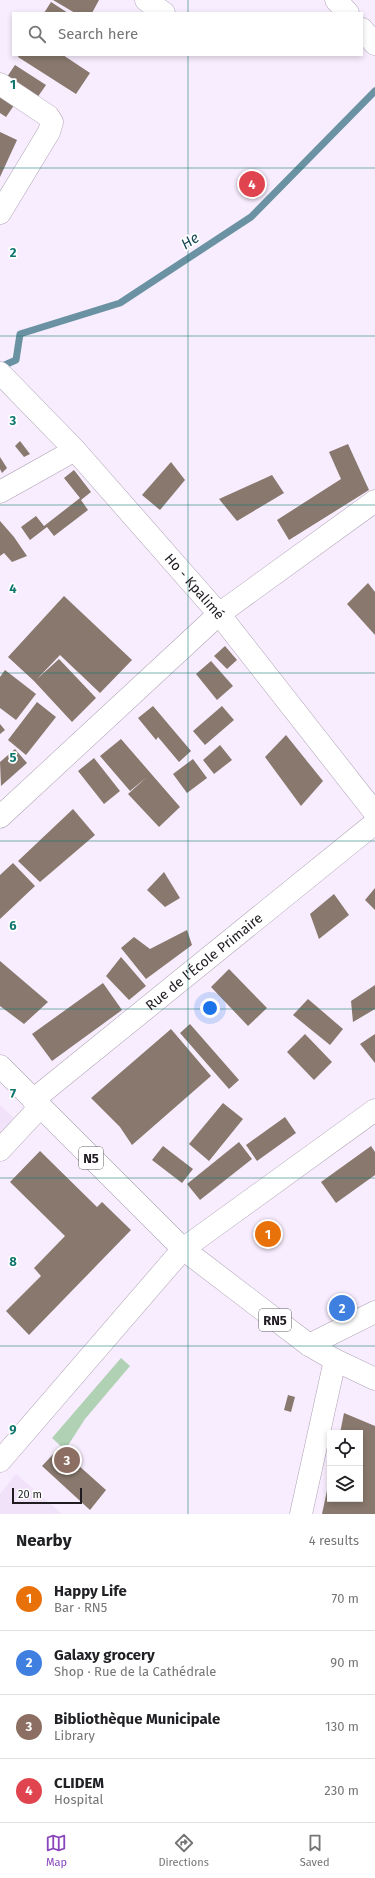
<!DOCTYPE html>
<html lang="en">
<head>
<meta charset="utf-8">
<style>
	body { margin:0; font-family:"Fira Sans",sans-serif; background:#f2f2f2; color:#202124 }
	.controls { position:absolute; right:12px; bottom:12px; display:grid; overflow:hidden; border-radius:0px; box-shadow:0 2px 6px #0003 }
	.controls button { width:36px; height:36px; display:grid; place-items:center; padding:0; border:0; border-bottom:1px solid #e0e0e0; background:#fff; color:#202124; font:20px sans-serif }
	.scale { position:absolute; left:12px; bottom:10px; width:70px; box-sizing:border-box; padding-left:4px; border:2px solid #1f1b21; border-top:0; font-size:11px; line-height:14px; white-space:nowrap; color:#1f1b21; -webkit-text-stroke:3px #fff; paint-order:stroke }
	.you { position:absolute; left:210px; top:1008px; width:14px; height:14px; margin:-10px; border:3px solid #fff; border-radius:50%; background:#1a73e8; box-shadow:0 0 0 6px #1a73e833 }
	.badge { display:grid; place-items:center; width:26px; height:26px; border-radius:50%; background:#8a46bb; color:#fff; font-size:13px; font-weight:700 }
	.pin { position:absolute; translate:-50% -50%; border:2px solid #fff; box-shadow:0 1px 4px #0006 }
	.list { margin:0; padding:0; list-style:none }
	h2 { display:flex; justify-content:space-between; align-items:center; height:52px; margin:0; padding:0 16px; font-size:17px }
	h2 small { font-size:13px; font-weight:400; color:#757577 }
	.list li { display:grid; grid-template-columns:26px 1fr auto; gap:12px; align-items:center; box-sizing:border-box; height:64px; padding:0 16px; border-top:1px solid #e0e0e0 }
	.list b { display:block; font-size:15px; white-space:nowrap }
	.list p { margin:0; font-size:13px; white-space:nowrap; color:#757577 }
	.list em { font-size:13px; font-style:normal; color:#757577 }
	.icon { flex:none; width:22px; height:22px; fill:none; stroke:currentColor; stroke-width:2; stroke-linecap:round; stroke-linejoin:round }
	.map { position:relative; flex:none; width:375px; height:1514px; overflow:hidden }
	.search { position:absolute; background:#fff; box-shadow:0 2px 6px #0003; left:12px; right:12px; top:12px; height:44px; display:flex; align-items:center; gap:10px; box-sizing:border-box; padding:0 14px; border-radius:0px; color:#757577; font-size:15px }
	.sheet { height:308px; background:#fff }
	nav { display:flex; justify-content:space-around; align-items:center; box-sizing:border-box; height:56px; border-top:1px solid #e0e0e0; background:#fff; font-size:11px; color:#757577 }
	nav a { display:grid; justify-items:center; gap:2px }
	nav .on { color:#8a46bb }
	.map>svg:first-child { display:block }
	.built { fill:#f1e1f9 }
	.green { fill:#b0d1b4 }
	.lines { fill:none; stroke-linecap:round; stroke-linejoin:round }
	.stream { stroke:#6a92a2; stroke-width:7 }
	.building { fill:#88786d }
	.street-casing { stroke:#aea3b4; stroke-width:23 }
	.secondary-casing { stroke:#aea3b4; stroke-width:23 }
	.primary-casing { stroke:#aea3b4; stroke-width:23 }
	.street { stroke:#fff; stroke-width:22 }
	.secondary { stroke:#fff; stroke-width:22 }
	.primary { stroke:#fff; stroke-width:22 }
	.grid { fill:none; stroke:#0f766e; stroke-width:1; stroke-opacity:0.55 }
	.labels { text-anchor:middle; stroke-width:3.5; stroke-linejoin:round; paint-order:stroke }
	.shield { fill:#fff; stroke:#625f64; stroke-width:1 }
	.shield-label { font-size:13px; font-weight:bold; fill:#1f1b21 }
	.street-label { font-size:14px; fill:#1f1b21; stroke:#fff }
	.water-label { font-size:15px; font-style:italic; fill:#194b59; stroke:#fff }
	.grid-label { font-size:13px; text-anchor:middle; font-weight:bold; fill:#0f766e; stroke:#fff; stroke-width:3.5; stroke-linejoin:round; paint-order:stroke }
</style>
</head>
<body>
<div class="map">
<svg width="375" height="1514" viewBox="0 0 375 1514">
	<rect width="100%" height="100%" fill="#f8edfe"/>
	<g class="built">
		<path d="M 0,1105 L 16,1120 L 0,1137 Z"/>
		<path d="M 16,1474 L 62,1514 L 0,1514 L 0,1494 Z"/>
	</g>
	<path class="green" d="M 121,1358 L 130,1366 L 85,1419 L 65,1450 L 52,1438 Z"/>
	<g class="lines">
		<path class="stream" d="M 0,367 L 16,360 L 20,334 L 120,303 L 251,217 L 375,91"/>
	</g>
	<g class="building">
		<path d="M 53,0 L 99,0 L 92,13 L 75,13 Z"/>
		<path d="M 51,2 L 68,13 L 44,13 Z"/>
		<path d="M 19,55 L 63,55 L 90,73 L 76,94 L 18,57 Z"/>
		<path d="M 15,65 L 46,85 L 37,98 L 7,77 Z"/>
		<path d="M 0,85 L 19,98 L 6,117 L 0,113 Z"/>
		<path d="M 0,132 L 17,140 L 0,177 Z"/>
		<path d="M 20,441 L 30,454 L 24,457 L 15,446 Z"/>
		<path d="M 348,444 L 369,490 L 289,540 L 277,520 L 341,479 L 329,452 Z"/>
		<path d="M 0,457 L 7,468 L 2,473 L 0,469 Z"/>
		<path d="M 171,462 L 185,480 L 160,510 L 142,495 Z"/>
		<path d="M 74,470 L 91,492 L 81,500 L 88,510 L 54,536 L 47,527 L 30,540 L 21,527 L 36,516 L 44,526 L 80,498 L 64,478 Z"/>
		<path d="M 272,475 L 284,493 L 237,521 L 219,499 Z"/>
		<path d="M 0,521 L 14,537 L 27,556 L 12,562 L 4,553 L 0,556 Z"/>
		<path d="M 368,583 L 375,592 L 375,635 L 347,604 Z"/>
		<path d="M 64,596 L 132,660 L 100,693 L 60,655 L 37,679 L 59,659 L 96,698 L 72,722 L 34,681 L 8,657 Z"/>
		<path d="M 225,646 L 237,660 L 227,669 L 214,656 Z"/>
		<path d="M 211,661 L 233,686 L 217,700 L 196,674 Z"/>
		<path d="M 5,670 L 36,694 L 16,720 L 0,708 L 0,677 Z"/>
		<path d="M 37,702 L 56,717 L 26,755 L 8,740 Z"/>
		<path d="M 153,706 L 191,751 L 179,762 L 158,737 L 156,740 L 138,718 Z"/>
		<path d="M 222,706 L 234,720 L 205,745 L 193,731 Z"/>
		<path d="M 0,724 L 5,730 L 0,734 Z"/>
		<path d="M 286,735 L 323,781 L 301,806 L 265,757 Z"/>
		<path d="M 121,739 L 180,807 L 159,827 L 128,794 L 147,777 L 130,791 L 100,756 Z"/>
		<path d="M 220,745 L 232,760 L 214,774 L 203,760 Z"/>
		<path d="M 15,749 L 27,763 L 1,786 L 0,762 Z"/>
		<path d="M 94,758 L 120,791 L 104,804 L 78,771 Z"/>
		<path d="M 193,759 L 207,778 L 187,793 L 173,774 Z"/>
		<path d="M 73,809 L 95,835 L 40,882 L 18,861 Z"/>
		<path d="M 13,863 L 35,886 L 0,919 L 0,875 Z"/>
		<path d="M 164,872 L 180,898 L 165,907 L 147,890 Z"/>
		<path d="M 375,888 L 375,910 L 365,900 Z"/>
		<path d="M 334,894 L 349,915 L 319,939 L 310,914 Z"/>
		<path d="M 187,930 L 192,945 L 146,979 L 121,948 L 134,937 L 150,949 Z"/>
		<path d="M 121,957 L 146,986 L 129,1000 L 106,976 Z"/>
		<path d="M 0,961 L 48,1002 L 24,1024 L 0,1006 Z"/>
		<path d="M 229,969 L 267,1008 L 248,1026 L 211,987 Z"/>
		<path d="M 103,983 L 122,1010 L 52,1061 L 32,1034 Z"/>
		<path d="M 375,985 L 375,1009 L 353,1022 L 351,1001 Z"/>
		<path d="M 308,999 L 343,1029 L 330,1045 L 293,1015 Z"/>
		<path d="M 190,1024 L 239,1080 L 229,1089 L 180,1033 Z"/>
		<path d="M 171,1029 L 211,1076 L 132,1145 L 120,1127 L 91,1098 Z"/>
		<path d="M 305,1034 L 332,1062 L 314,1080 L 287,1052 Z"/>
		<path d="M 375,1034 L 375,1063 L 360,1044 Z"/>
		<path d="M 223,1103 L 243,1119 L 209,1161 L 189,1144 Z"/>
		<path d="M 285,1117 L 296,1133 L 257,1161 L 246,1145 Z"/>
		<path d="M 239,1142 L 252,1159 L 200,1200 L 187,1184 Z"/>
		<path d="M 163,1146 L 193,1169 L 182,1183 L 152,1160 Z"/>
		<path d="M 371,1146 L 375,1152 L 375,1175 L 336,1203 L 321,1182 Z"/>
		<path d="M 40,1151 L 97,1207 L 102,1202 L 131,1230 L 29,1335 L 6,1311 L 41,1276 L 34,1268 L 65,1236 L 10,1182 Z"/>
		<path d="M 288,1395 L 295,1397 L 291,1412 L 284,1410 Z"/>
		<path d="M 344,1413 L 375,1426 L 375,1514 L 322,1514 L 329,1481 L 330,1499 L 360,1499 L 360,1433 L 340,1433 Z"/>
		<path d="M 59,1448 L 106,1490 L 90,1510 L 42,1466 Z"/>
	</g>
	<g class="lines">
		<g class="street-casing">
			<g id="street">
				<path d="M 146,0 L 164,13"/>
				<path d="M 336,0 L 348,13"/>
				<path d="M 362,29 L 375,44"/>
				<path d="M 0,84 L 48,116 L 52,122 L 49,132 L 0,213"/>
				<path d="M 0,492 L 75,450"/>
				<path d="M 0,817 L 219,614 L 375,501"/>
				<path id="s1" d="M 33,1100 L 375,823"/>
				<path d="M 0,1150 L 40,1107"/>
				<path d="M 309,1345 L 375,1312"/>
				<path d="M 301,1514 L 335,1360"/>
			</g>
		</g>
		<g class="secondary-casing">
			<g id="secondary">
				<path id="s2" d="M 0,373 L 75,450 L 219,614 L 375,813"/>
				<path d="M 0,1461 L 183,1249 L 375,1110"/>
			</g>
		</g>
		<g class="primary-casing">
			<path id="primary" d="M 0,1066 L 183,1249 L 309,1345 L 335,1360 L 375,1379"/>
		</g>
		<use href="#street" class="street"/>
		<use href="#secondary" class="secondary"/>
		<use href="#primary" class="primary"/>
	</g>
	<path class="grid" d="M 188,0 L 188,13M 188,55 L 188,1514M 0,168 L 375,168M 0,336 L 375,336M 0,505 L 375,505M 0,673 L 375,673M 0,841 L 375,841M 0,1009 L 375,1009M 0,1178 L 375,1178M 0,1346 L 375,1346"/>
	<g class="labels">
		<g class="shield">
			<rect x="79" y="1147" width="24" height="22" rx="3"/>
			<rect x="259" y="1309" width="32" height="22" rx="3"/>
		</g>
		<g class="shield-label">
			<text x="91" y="1163">N5</text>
			<text x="275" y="1325">RN5</text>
		</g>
		<g class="street-label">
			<text dy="5" stroke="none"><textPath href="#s2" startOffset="289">Ho - Kpalimé</textPath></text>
			<text dy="5" stroke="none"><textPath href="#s1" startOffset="220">Rue de l'École Primaire</textPath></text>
		</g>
		<g class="water-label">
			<text transform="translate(190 241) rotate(-33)" y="5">He</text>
		</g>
	</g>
	<g class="grid-label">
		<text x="13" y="89">1</text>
		<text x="13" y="257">2</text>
		<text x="13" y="425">3</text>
		<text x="13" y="593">4</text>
		<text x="13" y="762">5</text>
		<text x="13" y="930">6</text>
		<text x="13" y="1098">7</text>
		<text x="13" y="1266">8</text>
		<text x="13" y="1434">9</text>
	</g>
</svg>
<div class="controls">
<button><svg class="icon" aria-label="locate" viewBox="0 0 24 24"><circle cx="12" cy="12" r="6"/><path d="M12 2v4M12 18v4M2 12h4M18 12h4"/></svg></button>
<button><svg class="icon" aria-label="layers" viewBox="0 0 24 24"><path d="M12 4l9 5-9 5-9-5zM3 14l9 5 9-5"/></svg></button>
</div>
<div class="scale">20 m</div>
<div class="you"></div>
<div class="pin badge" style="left:268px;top:1234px;background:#e8710a">1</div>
<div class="pin badge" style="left:342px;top:1308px;background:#3f7fe0">2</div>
<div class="pin badge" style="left:67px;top:1460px;background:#8d6e63">3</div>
<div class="pin badge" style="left:252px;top:184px;background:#e0444e">4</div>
<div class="search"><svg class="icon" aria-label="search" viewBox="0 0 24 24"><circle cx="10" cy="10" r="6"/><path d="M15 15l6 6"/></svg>Search here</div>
</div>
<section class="sheet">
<h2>Nearby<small>4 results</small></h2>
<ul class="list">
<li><span class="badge" style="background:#e8710a">1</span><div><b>Happy Life</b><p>Bar · RN5</p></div><em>70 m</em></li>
<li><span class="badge" style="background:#3f7fe0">2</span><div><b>Galaxy grocery</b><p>Shop · Rue de la Cathédrale</p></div><em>90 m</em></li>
<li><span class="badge" style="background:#8d6e63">3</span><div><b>Bibliothèque Municipale</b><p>Library</p></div><em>130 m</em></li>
<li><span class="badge" style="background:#e0444e">4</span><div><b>CLIDEM</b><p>Hospital</p></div><em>230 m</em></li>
</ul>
</section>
<nav>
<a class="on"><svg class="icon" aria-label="map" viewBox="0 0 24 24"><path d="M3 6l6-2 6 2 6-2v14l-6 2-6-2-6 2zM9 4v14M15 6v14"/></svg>Map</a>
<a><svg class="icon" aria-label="directions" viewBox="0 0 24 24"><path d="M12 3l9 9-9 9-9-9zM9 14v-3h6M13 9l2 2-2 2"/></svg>Directions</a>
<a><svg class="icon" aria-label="saved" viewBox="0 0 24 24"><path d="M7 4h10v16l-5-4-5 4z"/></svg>Saved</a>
</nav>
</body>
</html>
